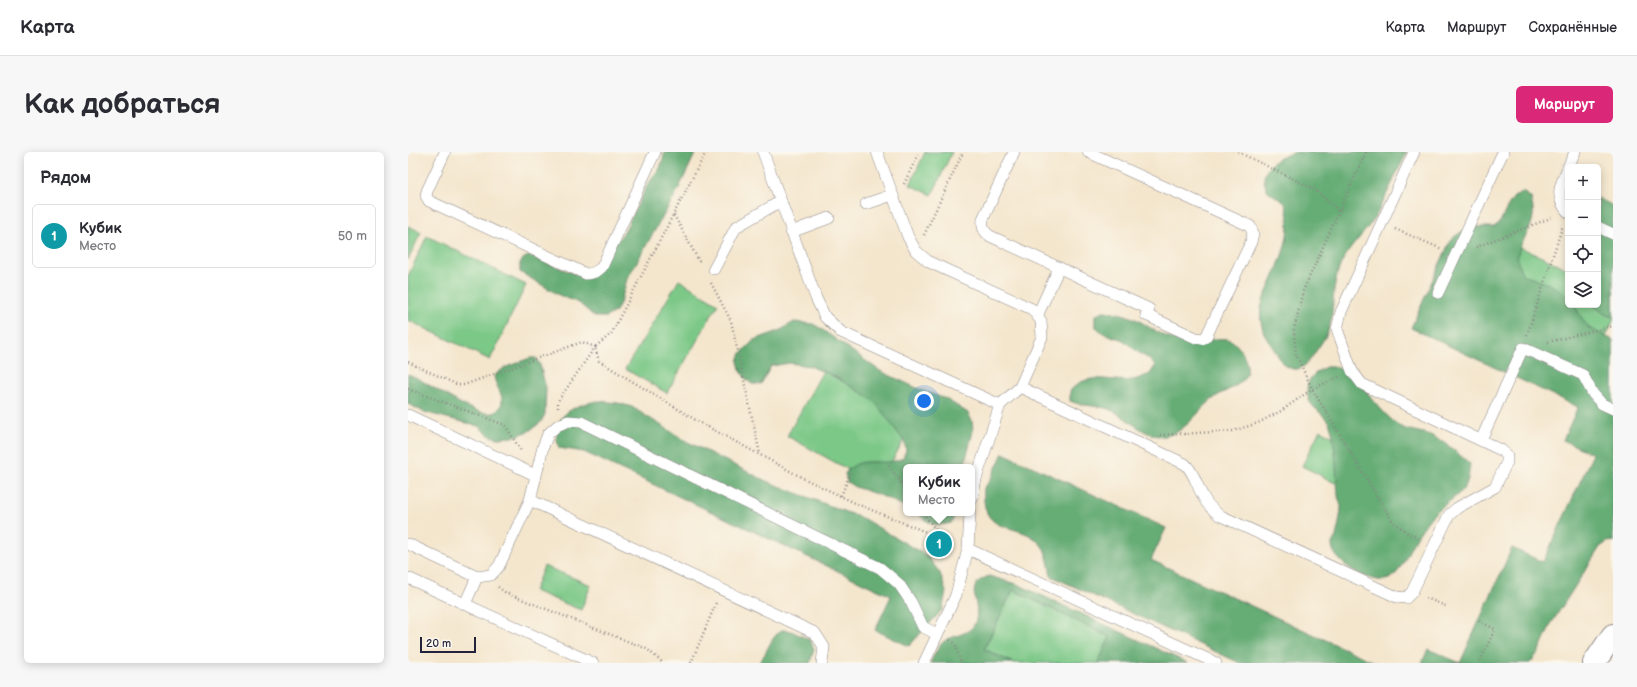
<!DOCTYPE html>
<html lang="ru">
<head>
<meta charset="utf-8">
<style>
	body { margin:0; font-family:"Balsamiq Sans",sans-serif; background:#f7f7f7; color:#2b2b33 }
	.controls { position:absolute; right:12px; top:12px; display:grid; overflow:hidden; border-radius:6px; box-shadow:0 2px 10px #0003 }
	.controls button { width:36px; height:36px; display:grid; place-items:center; padding:0; border:0; border-bottom:1px solid #e1e1e2; background:#fff; color:#2b2b33; font:20px sans-serif }
	.scale { position:absolute; left:12px; bottom:10px; width:56px; box-sizing:border-box; padding-left:4px; border:2px solid #22223b; border-top:0; font-size:11px; line-height:14px; white-space:nowrap; color:#22223b; -webkit-text-stroke:3px #fbf7ec; paint-order:stroke }
	.you { position:absolute; left:516px; top:249px; width:14px; height:14px; margin:-10px; border:3px solid #fff; border-radius:50%; background:#1a73e8; box-shadow:0 0 0 6px #1a73e833 }
	.badge { display:grid; place-items:center; width:26px; height:26px; border-radius:50%; background:#db2777; color:#fff; font-size:13px; font-weight:700 }
	.pin { position:absolute; translate:-50% -50%; border:2px solid #fff; box-shadow:0 1px 4px #0006 }
	.popup { position:absolute; left:495px; top:312px; width:72px; height:52px; box-sizing:border-box; display:grid; place-content:center; border-radius:6px; background:#fff; filter:drop-shadow(0 1px 3px #0005); font-size:13px; white-space:nowrap; color:#7c7c81 }
	.popup b { font-size:15px; color:#2b2b33 }
	.popup::after { content:''; position:absolute; left:50%; top:100%; margin-left:-8px; border:8px solid transparent; border-top-color:#fff }
	.list { margin:0; padding:0; list-style:none }
	h2 { display:flex; justify-content:space-between; align-items:center; height:52px; margin:0; padding:0 16px; font-size:17px }
	h2 small { font-size:13px; font-weight:400; color:#7c7c81 }
	.list li { display:grid; grid-template-columns:26px 1fr auto; gap:12px; align-items:center; box-sizing:border-box; height:64px; margin:0 8px 8px; padding:0 8px; border:1px solid #e1e1e2; border-radius:6px }
	.list b { display:block; font-size:15px; white-space:nowrap }
	.list p { margin:0; font-size:13px; white-space:nowrap; color:#7c7c81 }
	.list em { font-size:13px; font-style:normal; color:#7c7c81 }
	.icon { flex:none; width:22px; height:22px; fill:none; stroke:currentColor; stroke-width:2; stroke-linecap:round; stroke-linejoin:round }
	.map { position:relative; flex:none; width:1205px; height:511px; overflow:hidden; border-radius:6px }
	header { display:flex; align-items:center; gap:24px; box-sizing:border-box; height:56px; padding:0 20px; background:#fff; border-bottom:1px solid #e1e1e2 }
	header strong { font-size:19px }
	nav { display:flex; gap:22px; margin-inline-start:auto; font-size:14px }
	.intro { display:flex; align-items:center; justify-content:space-between; box-sizing:border-box; height:96px; padding:0 24px }
	h1 { margin:0; font-size:28px }
	.button { padding:10px 18px; border-radius:6px; background:#db2777; color:#fff; font-size:14px; font-weight:700 }
	main { display:flex; gap:24px; padding:0 24px }
	aside { flex:1; background:#fff; border-radius:6px; box-shadow:0 2px 10px #0003 }
	.map>svg:first-child { display:block }
	.green { fill:#7cc887; stroke:#4f7561 }
	.forest { fill:#65ac74; stroke:#446758 }
	.lines { fill:none; stroke-linecap:round; stroke-linejoin:round }
	.lane-casing { stroke:#8b8484; stroke-width:12 }
	.secondary-casing { stroke:#8b8484; stroke-width:24 }
	.path { stroke:#8b8484; stroke-width:2.5; stroke-dasharray:1 3; stroke-linecap:butt }
	.lane { stroke:#fff; stroke-width:11 }
	.secondary { stroke:#fff; stroke-width:22 }
</style>
</head>
<body>
<header>
<strong>Карта</strong>
<nav><a>Карта</a><a>Маршрут</a><a>Сохранённые</a></nav>
</header>
<div class="intro"><h1>Как добраться</h1><a class="button">Маршрут</a></div>
<main>
<aside>
<h2>Рядом<small></small></h2>
<ul class="list">
<li><span class="badge" style="background:#0f9aa8">1</span><div><b>Кубик</b><p>Место</p></div><em>50 m</em></li>
</ul>
</aside>
<div class="map">
<svg width="1205" height="511" viewBox="0 0 1205 511">
	<rect width="100%" height="100%" fill="#fbf7ec"/>
	<filter id="ink" filterUnits="userSpaceOnUse"><feTurbulence type="fractalNoise" baseFrequency=".025" numOctaves="2"/><feDisplacementMap in="SourceGraphic" scale="8" xChannelSelector="R" yChannelSelector="G"/><feConvolveMatrix kernelMatrix="1 2 1 2 8 2 1 2 1" color-interpolation-filters="sRGB"/></filter>
	<filter id="wash" filterUnits="userSpaceOnUse"><feTurbulence type="fractalNoise" baseFrequency=".012" numOctaves="4" result="noise"/><feDisplacementMap in="SourceGraphic" scale="16" xChannelSelector="R" yChannelSelector="G"/><feGaussianBlur stdDeviation="0.9" result="paint"/><feColorMatrix in="noise" values="0 0 0 0 0 0 0 0 0 0 0 0 0 0 0 0 0 1.4 0 .05"/><feComposite in="paint" operator="in"/></filter>
	<g filter="url(#wash)">
		<rect width="100%" height="100%" fill="#f4e6cd"/>
		<g class="green">
			<path d="M 517,0 L 544,0 L 524,43 L 502,33 Z"/>
			<path d="M 0,74 L 13,80 L 0,108 Z"/>
			<path d="M 19,84 L 118,133 L 82,208 L 0,168 L 0,124 Z"/>
			<path d="M 1105,92 L 1160,117 L 1160,153 L 1190,153 L 1205,138 L 1205,169 L 1193,195 L 1081,143 Z"/>
			<path d="M 271,128 L 310,152 L 259,241 L 217,217 Z"/>
			<path d="M 415,219 L 507,268 L 470,334 L 379,284 Z"/>
			<path d="M 912,278 L 982,315 L 964,350 L 894,314 Z"/>
			<path d="M 136,414 L 183,433 L 173,458 L 126,439 Z"/>
			<path d="M 605,438 L 702,485 L 690,511 L 605,511 L 576,497 Z"/>
		</g>
		<g class="forest">
			<path d="M 257,0 L 288,0 L 270,38 L 219,127 L 213,149 L 208,159 L 198,165 L 187,165 L 171,151 L 151,143 L 112,120 L 112,111 L 116,106 L 121,104 L 170,123 L 181,126 L 216,80 L 239,34 L 252,16 Z"/>
			<path d="M 888,0 L 999,0 L 969,62 C 958,81 941,94 932,114 C 923,134 927,156 921,177 C 917,187 910,196 904,205 C 899,213 891,220 882,216 C 874,213 872,206 867,199 C 863,192 857,186 855,178 C 848,155 858,143 866,124 C 876,100 885,76 877,51 C 872,47 866,44 861,40 C 858,37 856,31 856,26 C 859,9 874,5 888,0 Z"/>
			<path d="M 1115,40 L 1123,46 C 1124,52 1126,58 1125,64 C 1122,88 1100,96 1115,123 C 1131,129 1148,132 1160,145 L 1160,153 L 1166,153 L 1175,168 L 1181,176 L 1205,188 L 1205,390 L 1201,389 L 1192,395 L 1143,472 L 1130,501 L 1122,511 L 1014,511 L 1020,497 L 1052,511 L 1104,396 L 1135,410 L 1185,302 L 1155,288 L 1170,255 L 1003,176 L 1043,87 L 1058,77 L 1067,75 L 1086,75 L 1092,70 L 1101,52 L 1106,45 Z"/>
			<path d="M 1190,46 L 1205,54 L 1205,165 L 1198,163 L 1185,153 L 1190,153 Z"/>
			<path d="M 695,159 C 709,160 721,163 733,170 C 743,176 752,183 765,187 C 774,190 785,190 795,189 C 803,188 817,184 824,189 C 833,195 843,213 838,223 C 832,235 819,237 809,244 C 794,254 784,271 769,280 C 766,282 761,283 757,284 C 736,286 721,266 703,258 C 692,253 676,255 662,249 L 662,239 C 680,218 701,231 724,228 C 731,227 737,224 742,222 L 747,214 L 740,206 L 731,201 L 715,188 L 695,181 L 687,174 L 687,164 Z"/>
			<path d="M 386,170 L 405,172 L 412,176 L 472,219 L 513,238 L 538,247 L 560,261 L 564,269 L 565,279 L 556,315 L 498,315 L 498,355 L 474,344 L 447,335 L 439,330 L 437,321 C 456,300 474,317 495,306 L 498,298 L 496,289 L 467,250 L 460,245 L 428,225 L 402,214 L 382,211 L 363,214 L 353,232 L 344,232 L 337,226 L 332,217 L 330,209 L 333,201 L 346,188 L 371,179 Z"/>
			<path d="M 122,206 L 128,206 L 132,213 L 138,236 L 137,262 L 133,270 L 121,279 L 105,285 L 90,286 L 82,284 L 70,274 L 16,260 L 0,252 L 0,222 C 12,227 24,235 36,242 C 47,248 89,277 94,250 C 95,241 87,234 86,224 L 96,216 Z"/>
			<path d="M 918,215 L 928,215 L 937,217 C 958,234 970,260 993,275 C 998,278 1014,280 1022,283 C 1037,290 1050,301 1062,312 C 1061,318 1061,324 1059,330 C 1056,342 1032,354 1023,365 C 1017,372 1012,380 1007,388 C 999,399 994,421 981,427 C 965,434 923,410 924,392 C 924,390 927,387 928,384 C 930,376 933,362 933,354 C 932,350 930,347 930,343 C 928,324 928,304 925,285 C 924,279 923,273 919,268 C 910,256 899,255 899,237 C 899,226 909,219 918,215 Z"/>
			<path d="M 190,249 L 210,251 L 224,255 L 278,289 L 358,329 L 456,367 L 519,404 L 532,421 L 538,440 L 534,458 L 501,494 L 467,478 L 483,444 L 176,300 L 151,296 C 141,266 163,253 190,249 Z"/>
			<path d="M 595,301 L 758,376 L 743,408 L 968,511 L 832,511 L 643,424 C 641,414 640,403 634,394 C 613,366 572,389 576,336 L 582,329 Z"/>
			<path d="M 509,361 L 548,361 L 543,371 C 525,375 522,372 509,361 Z"/>
			<path d="M 581,424 L 611,433 L 780,511 L 690,511 L 702,485 L 605,438 L 576,497 L 605,511 L 522,511 C 526,504 531,492 538,488 C 547,483 563,482 567,471 C 575,451 553,434 581,424 Z"/>
			<path d="M 374,478 L 383,479 L 402,488 L 406,497 L 402,511 L 351,511 C 360,500 362,485 374,478 Z"/>
		</g>
	</g>
	<g filter="url(#ink)">
		<g class="lines">
			<g class="lane-casing">
				<g id="lane">
					<path d="M 37,0 L 19,39 L 18,44 L 21,49 L 178,122 C 185,122 189,120 194,115 L 247,0"/>
					<path d="M 355,0 L 408,146 L 417,165 L 433,180 L 592,253"/>
					<path d="M 469,0 L 500,85 L 508,99 L 521,110 L 624,157 L 633,169 L 634,185 L 612,235 L 592,253 L 568,327 L 564,347"/>
					<path d="M 606,0 L 575,67 C 574,75 575,79 582,84 L 741,157 L 738,163 L 788,186 L 794,187 L 798,185 L 843,90 L 845,81 L 842,74 L 680,0"/>
					<path d="M 1160,15 L 1167,0"/>
					<path d="M 1160,16 C 1152,33 1146,44 1160,60"/>
					<path d="M 458,52 L 484,43"/>
					<path d="M 1190,75 L 1205,82"/>
					<path d="M 383,80 L 421,66"/>
					<path d="M 306,117 L 328,75 L 373,49"/>
					<path d="M 1030,141 L 1095,0"/>
					<path d="M 630,162 L 651,116"/>
					<path d="M 612,235 L 777,312 C 787,321 789,335 796,346 C 799,353 805,358 811,363 L 989,445 L 998,446 L 1004,440 L 1041,363 L 1049,356 L 1087,335 L 1099,310 L 1099,303 L 1093,298 L 954,232 L 944,219 L 929,177 L 933,160 L 1006,0"/>
					<path d="M 0,263 L 127,323"/>
					<path d="M 1073,288 L 1115,196 L 1175,223 L 1185,242 L 1194,252 L 1205,257"/>
					<path d="M 122,348 L 407,481 L 416,495 L 414,511"/>
					<path d="M 562,361 L 560,397 L 808,511"/>
					<path d="M 0,392 L 69,425 L 83,423 L 91,414 L 122,348 L 135,295 L 140,282 L 149,274 L 160,269 L 173,270 L 472,416 L 491,432 L 503,450 L 515,475 L 529,482"/>
					<path d="M 0,426 L 185,511"/>
					<path d="M 57,452 L 69,425"/>
					<path d="M 516,511 L 548,443 L 560,397"/>
				</g>
			</g>
			<g class="secondary-casing">
				<path id="secondary" d="M 1186,511 L 1205,483"/>
			</g>
			<g class="path">
				<path d="M 298,0 L 203,182 L 187,195 L 191,209 L 291,270 L 393,325 L 449,352 L 545,391"/>
				<path d="M 830,0 L 906,37 L 931,59"/>
				<path d="M 958,0 L 895,139 L 886,178 L 888,202 L 904,237 L 985,370 L 1000,381 L 1013,387"/>
				<path d="M 496,32 L 511,0"/>
				<path d="M 266,63 L 292,111"/>
				<path d="M 987,77 L 1034,97"/>
				<path d="M 516,83 L 555,0"/>
				<path d="M 1068,95 L 1145,65"/>
				<path d="M 303,131 L 323,169 L 352,302"/>
				<path d="M 1119,183 L 1155,73"/>
				<path d="M 1140,190 L 1205,174"/>
				<path d="M 0,210 L 50,233 L 56,233 L 174,190 L 187,195 L 150,249 L 150,257"/>
				<path d="M 0,237 L 97,273 L 113,299"/>
				<path d="M 752,283 L 825,279 L 850,271 L 873,259 L 904,237 L 931,225"/>
				<path d="M 481,314 L 498,337"/>
				<path d="M 433,344 L 443,320"/>
				<path d="M 515,361 L 534,386"/>
				<path d="M 90,435 L 98,441 L 239,497 L 255,511"/>
				<path d="M 1018,446 L 1040,455"/>
				<path d="M 1071,469 L 1087,477 L 1071,511"/>
				<path d="M 542,488 L 547,491 L 553,511"/>
				<path d="M 283,511 L 308,451"/>
			</g>
			<use href="#lane" class="lane"/>
			<use href="#secondary" class="secondary"/>
		</g>
	</g>
</svg>
<div class="controls">
<button>+</button>
<button>−</button>
<button><svg class="icon" aria-label="locate" viewBox="0 0 24 24"><circle cx="12" cy="12" r="6"/><path d="M12 2v4M12 18v4M2 12h4M18 12h4"/></svg></button>
<button><svg class="icon" aria-label="layers" viewBox="0 0 24 24"><path d="M12 4l9 5-9 5-9-5zM3 14l9 5 9-5"/></svg></button>
</div>
<div class="scale">20 m</div>
<div class="you"></div>
<div class="pin badge" style="left:531px;top:392px;background:#0f9aa8">1</div>
<div class="popup"><b>Кубик</b>Место</div>
</div>
</main>
</body>
</html>
